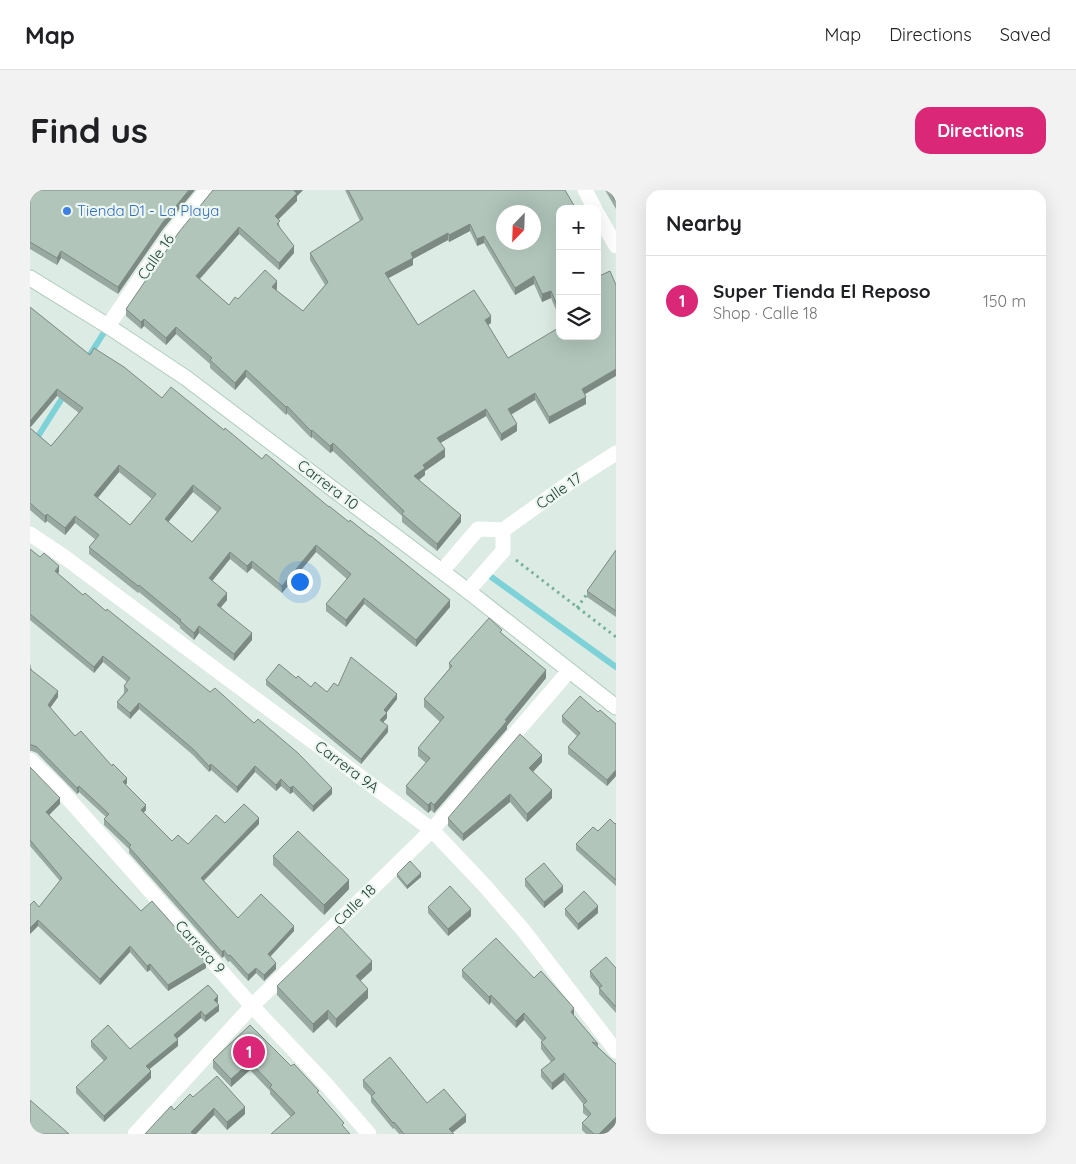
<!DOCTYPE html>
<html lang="en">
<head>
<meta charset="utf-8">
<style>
	body { margin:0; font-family:Quicksand,sans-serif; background:#f2f2f2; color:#202124 }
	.controls { position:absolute; right:15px; top:15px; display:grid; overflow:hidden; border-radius:10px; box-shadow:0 5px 20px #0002 }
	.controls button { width:45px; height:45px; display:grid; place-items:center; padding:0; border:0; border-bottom:1px solid #e0e0e0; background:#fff; color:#202124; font:25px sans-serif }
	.compass { position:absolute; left:466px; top:15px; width:45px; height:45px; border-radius:50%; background:#fff; box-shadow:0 5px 20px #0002; rotate:203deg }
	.you { position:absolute; left:269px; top:391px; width:18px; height:18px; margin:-12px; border:4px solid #fff; border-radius:50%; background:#1a73e8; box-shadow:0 0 0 8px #1a73e833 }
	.badge { display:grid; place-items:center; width:32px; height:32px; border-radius:50%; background:#db2777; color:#fff; font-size:16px; font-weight:700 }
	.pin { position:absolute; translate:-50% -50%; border:2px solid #fff; box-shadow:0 1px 5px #0006 }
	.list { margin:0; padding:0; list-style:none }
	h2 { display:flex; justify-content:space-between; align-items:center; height:65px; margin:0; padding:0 20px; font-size:21px }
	h2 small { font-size:16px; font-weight:400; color:#757577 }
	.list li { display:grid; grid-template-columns:32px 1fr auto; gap:15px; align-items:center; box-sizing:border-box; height:90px; padding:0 20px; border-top:1px solid #e0e0e0 }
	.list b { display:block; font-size:19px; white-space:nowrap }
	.list p { margin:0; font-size:16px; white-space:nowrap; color:#757577 }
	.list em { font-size:16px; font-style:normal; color:#757577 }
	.icon { flex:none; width:28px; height:28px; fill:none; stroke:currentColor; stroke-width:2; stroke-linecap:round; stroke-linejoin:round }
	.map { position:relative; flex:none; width:586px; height:944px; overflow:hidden; border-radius:15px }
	header { display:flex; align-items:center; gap:30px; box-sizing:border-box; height:70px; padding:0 25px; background:#fff; border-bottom:1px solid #e0e0e0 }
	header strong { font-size:24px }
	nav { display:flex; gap:28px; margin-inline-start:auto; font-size:18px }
	.intro { display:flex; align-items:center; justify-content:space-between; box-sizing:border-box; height:120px; padding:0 30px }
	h1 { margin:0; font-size:35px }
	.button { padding:12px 22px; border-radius:15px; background:#db2777; color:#fff; font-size:18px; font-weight:700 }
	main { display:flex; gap:30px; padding:0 30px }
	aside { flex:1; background:#fff; border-radius:15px; box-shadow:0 5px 20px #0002 }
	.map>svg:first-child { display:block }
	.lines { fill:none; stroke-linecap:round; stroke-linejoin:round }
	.stream { stroke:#7cd2d7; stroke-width:6 }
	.secondary-casing { stroke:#aeccbe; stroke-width:17 }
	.path { stroke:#79b29a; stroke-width:3; stroke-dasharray:2.5 4; stroke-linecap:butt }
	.street { stroke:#fff; stroke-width:15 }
	.secondary { stroke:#fff; stroke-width:15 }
	.wall { fill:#98a9a1; fill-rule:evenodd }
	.shaded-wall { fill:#7c8a83 }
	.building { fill:#b1c5bb; stroke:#7c8a83; fill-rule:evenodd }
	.shop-dot { fill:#3f7fe0; stroke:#edf7f1; stroke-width:2 }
	.labels { text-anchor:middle; stroke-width:4.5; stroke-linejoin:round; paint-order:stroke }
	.shop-label { font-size:15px; fill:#366cbe; stroke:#edf7f1; text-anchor:start }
	.street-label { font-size:15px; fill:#1d3b30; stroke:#edf7f1 }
</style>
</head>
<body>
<header>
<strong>Map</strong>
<nav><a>Map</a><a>Directions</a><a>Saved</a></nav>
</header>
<div class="intro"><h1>Find us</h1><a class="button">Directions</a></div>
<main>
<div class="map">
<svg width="586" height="944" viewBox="0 0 586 944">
	<rect width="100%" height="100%" fill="#dcebe3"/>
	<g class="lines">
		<g class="stream">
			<path d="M 56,171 L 78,136"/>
			<path d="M 0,259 L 36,202"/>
			<path d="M 460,386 L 586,477"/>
		</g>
		<g class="secondary-casing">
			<path id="secondary" d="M 0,88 L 78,136 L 156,188 L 438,401 L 586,517"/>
		</g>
		<g class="path">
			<path d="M 486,370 L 586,447"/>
			<path d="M 547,418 L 560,400"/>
		</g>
		<g class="street">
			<path d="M 555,0 L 565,19"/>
			<path d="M 567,23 L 586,56"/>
			<path d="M 78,136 L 141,44 L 177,0"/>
			<path d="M 0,344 L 33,366 L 402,640 L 455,696 L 494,741 L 586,861"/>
			<path d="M 412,381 L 448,339 L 473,340 L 542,291 L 586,263"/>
			<path d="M 438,401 L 473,361 L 473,340"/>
			<path d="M 0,570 L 29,598 L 222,816 L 295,893 L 339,944"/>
			<path d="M 105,944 L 222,816 L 402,640 L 539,481"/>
		</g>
		<use href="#secondary" class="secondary"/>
	</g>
	<g class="wall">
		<path d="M 0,0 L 165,0 L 133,39 L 88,104 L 31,68 L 27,75 L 0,59 Z"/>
		<path d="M 183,0 L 273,0 L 267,6 L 267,11 L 248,29 L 250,38 L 264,63 L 249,80 L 209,44 L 170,89 L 199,115 L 208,109 L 247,99 L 246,100 L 273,121 L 295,95 L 280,70 L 280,63 L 330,31 L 315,0 L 535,0 L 530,19 L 530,129 L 521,108 L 512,112 L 504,94 L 485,105 L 454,53 L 447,56 L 440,41 L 419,52 L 418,50 L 383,69 L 383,75 L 358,88 L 388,135 L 461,133 L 458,135 L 478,168 L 555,204 L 556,214 L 519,234 L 505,210 L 481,225 L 487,241 L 471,251 L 456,226 L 410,253 L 415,267 L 395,281 L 395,285 L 389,290 L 431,332 L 407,361 L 372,332 L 372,326 L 303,261 L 300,263 L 282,247 L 281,248 L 257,223 L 256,225 L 216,187 L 205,200 L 180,178 L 180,174 L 146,144 L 136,155 L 114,136 L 111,139 L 96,126 L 96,119 Z"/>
		<path d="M 575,0 L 586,0 L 586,19 Z"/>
		<path d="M 0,117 L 60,165 L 132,208 L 194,240 L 232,269 L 299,317 L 420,417 L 386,457 L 334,414 L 316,437 L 296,421 L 296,414 L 317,389 L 286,362 L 252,403 L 222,378 L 217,383 L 200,369 L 182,391 L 197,410 L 191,417 L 222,450 L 204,471 L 169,443 L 164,450 L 150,438 L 150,436 L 109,402 L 108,403 L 59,364 L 59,357 L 66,350 L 45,333 L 35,345 L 17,331 L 15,333 L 0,320 L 0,238 L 21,256 L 49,223 L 27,206 ZM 89,282 L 122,309 L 100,335 L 68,308 ZM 163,302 L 187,322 L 162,352 L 138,332 Z"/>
		<path d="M 0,359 L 29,382 L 28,384 L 53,405 L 302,604 L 283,622 L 263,602 L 260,604 L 251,596 L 246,601 L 225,582 L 207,603 L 181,580 L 179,582 L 163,565 L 109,519 L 100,529 L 87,518 L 87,512 L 94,503 L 94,496 L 97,492 L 73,472 L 64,483 L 0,430 Z"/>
		<path d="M 586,360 L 586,427 L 557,407 L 557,401 Z"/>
		<path d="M 472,444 L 516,488 L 477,536 L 477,539 L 404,623 L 401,620 L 398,623 L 376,604 L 376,596 L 396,573 L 388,566 L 388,558 L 410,532 L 394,517 L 394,509 L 419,479 L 419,473 Z"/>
		<path d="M 0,473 L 2,481 L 28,507 L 20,518 L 45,546 L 97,593 L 96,595 L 116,620 L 113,623 L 142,651 L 158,654 L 195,633 L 229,634 L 174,691 L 208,728 L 264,741 L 240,767 L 246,779 L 234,791 L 226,783 L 218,791 L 200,771 L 198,772 L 194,766 L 192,768 L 99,663 L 99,659 L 74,635 L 74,629 L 76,627 L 49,602 L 47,604 L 7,563 L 2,561 L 0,561 Z"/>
		<path d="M 266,488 L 281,497 L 297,502 L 308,496 L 367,509 L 356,523 L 357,528 L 353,532 L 358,542 L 331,574 L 236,495 L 236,490 Z"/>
		<path d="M 568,522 L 586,534 L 586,586 L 577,596 L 538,564 L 538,557 L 547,546 L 532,532 L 532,526 Z"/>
		<path d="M 512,572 L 503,582 L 522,608 L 497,632 L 480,612 L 433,651 L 418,636 L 418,628 Z"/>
		<path d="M 0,577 L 30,614 L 19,625 L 111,721 L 176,778 L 138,801 L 120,780 L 117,782 L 100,762 L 70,795 L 8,736 L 0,744 L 9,717 L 30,691 L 0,656 Z"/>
		<path d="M 586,633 L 586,696 L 546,660 L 546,654 L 568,641 Z"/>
		<path d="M 243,666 L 319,699 L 294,725 L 243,675 Z"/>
		<path d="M 367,684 L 391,687 L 377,699 L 367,687 Z"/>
		<path d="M 495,689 L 533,702 L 514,718 L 495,696 Z"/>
		<path d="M 398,717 L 441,726 L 418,746 L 398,723 Z"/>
		<path d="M 535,719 L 568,723 L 548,740 L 535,725 Z"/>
		<path d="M 586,778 L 586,823 L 569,804 L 569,798 L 560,787 L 560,781 Z"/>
		<path d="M 342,780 L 330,791 L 338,808 L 306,838 L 298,829 L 283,843 L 247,805 L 247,796 Z"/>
		<path d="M 432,780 L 504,788 L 544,826 L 568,854 L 568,857 L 586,874 L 586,934 L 576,944 L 556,944 L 552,940 L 552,933 L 558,927 L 553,923 L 553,915 L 554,915 L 534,890 L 522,900 L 511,887 L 511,880 L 521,872 L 511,859 L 511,852 L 512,851 L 494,830 L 486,838 L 461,812 L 459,815 L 432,787 Z"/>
		<path d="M 188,812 L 187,813 L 189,821 L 175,832 L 171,828 L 147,849 L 148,856 L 119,879 L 121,888 L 74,932 L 46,903 L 46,897 L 74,871 L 61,857 L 61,851 L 100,859 Z"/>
		<path d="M 220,835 L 261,876 L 289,901 L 261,927 L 240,904 L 240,901 L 220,880 L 201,897 L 183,878 L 183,870 Z"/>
		<path d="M 333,890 L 397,913 L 436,932 L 422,942 L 424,944 L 369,944 L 364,938 L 363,939 L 341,912 L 341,906 L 333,897 Z"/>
		<path d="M 163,907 L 215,924 L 197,940 L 184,925 L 166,944 L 115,944 L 144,920 Z"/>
	</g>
	<g class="shaded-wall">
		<path d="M 159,0 L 165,0 L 133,39 L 88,104 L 88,97 L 133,32 Z"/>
		<path d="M 266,0 L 273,0 L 267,6 L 267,11 L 245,33 L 245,26 Z"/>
		<path d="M 440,34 L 440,41 L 419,52 L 419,45 Z"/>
		<path d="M 209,37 L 209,44 L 166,93 L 166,86 Z"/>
		<path d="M 418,43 L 418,50 L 383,69 L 383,75 L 355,90 L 355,83 L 381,63 Z"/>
		<path d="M 454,46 L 454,53 L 447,56 L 447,49 Z"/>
		<path d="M 264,56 L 264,63 L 249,80 L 249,73 Z"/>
		<path d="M 31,61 L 31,68 L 27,75 L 27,68 Z"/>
		<path d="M 504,86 L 504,94 L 485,105 L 485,98 Z"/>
		<path d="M 247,91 L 247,99 L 242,104 L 242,97 Z"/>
		<path d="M 521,101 L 521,108 L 512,112 L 512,104 Z"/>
		<path d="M 461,126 L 461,133 L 455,137 L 455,130 Z"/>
		<path d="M 114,129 L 114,136 L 111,139 L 111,132 Z"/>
		<path d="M 146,137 L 146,144 L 136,155 L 136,148 Z"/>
		<path d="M 586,179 L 586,186 L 552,206 L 552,199 Z"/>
		<path d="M 216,180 L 216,187 L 205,200 L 205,193 Z"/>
		<path d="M 27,199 L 27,206 L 0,238 L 0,231 Z"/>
		<path d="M 505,203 L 505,210 L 478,226 L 478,219 Z"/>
		<path d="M 556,207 L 556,214 L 519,234 L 519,227 Z"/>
		<path d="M 257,216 L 257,223 L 256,225 L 256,217 Z"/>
		<path d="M 456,219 L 456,226 L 407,255 L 407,248 Z"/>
		<path d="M 487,234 L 487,241 L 471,251 L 471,244 Z"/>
		<path d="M 282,240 L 282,247 L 281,248 L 281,241 Z"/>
		<path d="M 303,253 L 303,261 L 300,263 L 300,256 Z"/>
		<path d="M 415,259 L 415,267 L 395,281 L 395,285 L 384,294 L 384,286 L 393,275 Z"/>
		<path d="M 89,275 L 89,282 L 64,312 L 64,305 Z"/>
		<path d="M 163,295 L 163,302 L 135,336 L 135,329 Z"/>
		<path d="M 17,324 L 17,331 L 15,333 L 15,326 Z"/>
		<path d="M 431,325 L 431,332 L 407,361 L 407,354 Z"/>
		<path d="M 45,326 L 45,333 L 35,345 L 35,338 Z"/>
		<path d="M 286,355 L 286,362 L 252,403 L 252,396 Z"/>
		<path d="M 200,362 L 200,369 L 179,395 L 179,388 Z"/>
		<path d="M 222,371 L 222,378 L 217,383 L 217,376 Z"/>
		<path d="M 29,376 L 29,382 L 25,387 L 25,381 Z"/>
		<path d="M 197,403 L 197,410 L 187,422 L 187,415 Z"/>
		<path d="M 334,408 L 334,414 L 316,437 L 316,430 Z"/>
		<path d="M 420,410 L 420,417 L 386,457 L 386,450 Z"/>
		<path d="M 169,436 L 169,443 L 164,450 L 164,443 Z"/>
		<path d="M 222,443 L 222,450 L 204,471 L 204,464 Z"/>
		<path d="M 73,466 L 73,472 L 64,483 L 64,477 Z"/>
		<path d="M 516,480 L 516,488 L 477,536 L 477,539 L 404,623 L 404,615 Z"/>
		<path d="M 28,501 L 28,507 L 18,521 L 18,515 Z"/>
		<path d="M 367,504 L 367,509 L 354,526 L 354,520 Z"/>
		<path d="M 109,513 L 109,519 L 100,529 L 100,523 Z"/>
		<path d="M 357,523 L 357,528 L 350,536 L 350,530 Z"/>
		<path d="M 358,536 L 358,542 L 331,574 L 331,569 Z"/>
		<path d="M 512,565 L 512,572 L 499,586 L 499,578 Z"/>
		<path d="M 181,574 L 181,580 L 179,582 L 179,576 Z"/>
		<path d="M 225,576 L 225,582 L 207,603 L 207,597 Z"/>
		<path d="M 586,580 L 586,586 L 577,596 L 577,590 Z"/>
		<path d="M 97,588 L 97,593 L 93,598 L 93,592 Z"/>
		<path d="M 251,589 L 251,596 L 246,601 L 246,595 Z"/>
		<path d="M 49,596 L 49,602 L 47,604 L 47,598 Z"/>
		<path d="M 263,596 L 263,602 L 260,604 L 260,598 Z"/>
		<path d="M 302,598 L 302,604 L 283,622 L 283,616 Z"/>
		<path d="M 522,600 L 522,608 L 497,632 L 497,624 Z"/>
		<path d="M 480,604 L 480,612 L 433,651 L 433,644 Z"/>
		<path d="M 30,608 L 30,614 L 16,628 L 16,622 Z"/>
		<path d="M 401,612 L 401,620 L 398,623 L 398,615 Z"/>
		<path d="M 116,615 L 116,620 L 111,626 L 111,620 Z"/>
		<path d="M 229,628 L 229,634 L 171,693 L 171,688 Z"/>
		<path d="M 391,683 L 391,687 L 377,699 L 377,696 Z"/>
		<path d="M 319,690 L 319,699 L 294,725 L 294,715 Z"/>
		<path d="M 533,696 L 533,702 L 514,718 L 514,712 Z"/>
		<path d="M 568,716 L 568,723 L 548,740 L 548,734 Z"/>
		<path d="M 441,719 L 441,726 L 418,746 L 418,739 Z"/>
		<path d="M 8,730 L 8,736 L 0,744 L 0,738 Z"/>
		<path d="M 264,736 L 264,741 L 238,769 L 238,764 Z"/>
		<path d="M 100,756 L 100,762 L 70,795 L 70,789 Z"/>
		<path d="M 194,760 L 194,766 L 192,768 L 192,762 Z"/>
		<path d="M 342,771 L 342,780 L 326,795 L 326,786 Z"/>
		<path d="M 176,772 L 176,778 L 138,801 L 138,795 Z"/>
		<path d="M 246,773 L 246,779 L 234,791 L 234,785 Z"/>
		<path d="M 120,774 L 120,780 L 117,782 L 117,776 Z"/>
		<path d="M 226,778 L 226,783 L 218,791 L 218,785 Z"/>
		<path d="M 338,799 L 338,808 L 306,838 L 306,829 Z"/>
		<path d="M 461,805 L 461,812 L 459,815 L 459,807 Z"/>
		<path d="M 188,806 L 188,812 L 184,816 L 184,810 Z"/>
		<path d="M 189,815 L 189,821 L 175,832 L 175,826 Z"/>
		<path d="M 544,818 L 544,826 L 541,822 Z"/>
		<path d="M 298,820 L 298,829 L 283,843 L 283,834 Z"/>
		<path d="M 171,821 L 171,828 L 144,851 L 144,845 Z"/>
		<path d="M 494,823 L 494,830 L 486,838 L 486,831 Z"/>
		<path d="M 148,850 L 148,856 L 116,882 L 116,876 Z"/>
		<path d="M 220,872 L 220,880 L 201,897 L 201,889 Z"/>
		<path d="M 121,881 L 121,888 L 74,932 L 74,926 Z"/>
		<path d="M 534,883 L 534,890 L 522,900 L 522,893 Z"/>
		<path d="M 215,917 L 215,924 L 197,940 L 197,932 Z"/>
		<path d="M 184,918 L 184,925 L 166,944 L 161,944 L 161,942 Z"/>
		<path d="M 436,925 L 436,932 L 421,944 L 419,939 Z"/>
		<path d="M 586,926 L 586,934 L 576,944 L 569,944 Z"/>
	</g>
	<g class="building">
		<path d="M 0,0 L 159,0 L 133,32 L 88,97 L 31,61 L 27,68 L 0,52 Z"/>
		<path d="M 183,0 L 266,0 L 264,1 L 267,3 L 245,26 L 250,31 L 247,34 L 264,56 L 249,73 L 209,37 L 166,86 L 199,115 L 205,107 L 208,109 L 235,80 L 247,91 L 242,97 L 273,121 L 298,92 L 280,63 L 333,29 L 318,0 L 535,0 L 546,19 L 530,19 L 530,122 L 521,101 L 512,104 L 504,86 L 485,98 L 454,46 L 447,49 L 440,34 L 419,45 L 418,43 L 381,63 L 383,68 L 355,83 L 388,135 L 444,100 L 461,126 L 455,130 L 478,168 L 530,137 L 530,146 L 567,146 L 567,87 L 580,81 L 586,95 L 586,179 L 552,199 L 556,207 L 519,227 L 505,203 L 478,219 L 487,234 L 471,244 L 456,219 L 407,248 L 415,259 L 393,275 L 395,278 L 384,286 L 431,325 L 407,354 L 372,324 L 374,321 L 303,253 L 300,256 L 282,240 L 281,241 L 257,216 L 256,217 L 216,180 L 205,193 L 180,170 L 182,168 L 146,137 L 136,148 L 114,129 L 111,132 L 96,119 L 149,42 ZM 474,22 L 504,22 L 504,52 L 474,52 Z"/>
		<path d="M 579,0 L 586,0 L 586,12 Z"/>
		<path d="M 0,117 L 60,165 L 64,158 L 94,177 L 132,208 L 141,197 L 194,240 L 195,238 L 232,269 L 236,264 L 299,317 L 299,316 L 319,332 L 320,330 L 340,346 L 341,346 L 420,410 L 386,450 L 334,408 L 316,430 L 296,414 L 321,384 L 286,355 L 252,396 L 222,371 L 217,376 L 200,362 L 179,388 L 197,403 L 187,415 L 222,443 L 204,464 L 169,436 L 164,443 L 150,431 L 151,430 L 109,395 L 108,396 L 59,357 L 69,345 L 45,326 L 35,338 L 17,324 L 15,326 L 0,313 L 0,238 L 21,256 L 53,218 L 27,199 L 0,231 ZM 89,275 L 126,304 L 100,335 L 64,305 ZM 163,295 L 191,318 L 162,352 L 135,329 Z"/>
		<path d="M 0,359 L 10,367 L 14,363 L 29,376 L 25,381 L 53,405 L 55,403 L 76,421 L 77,419 L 180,502 L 185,498 L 224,533 L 228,529 L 268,563 L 302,598 L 283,616 L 263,596 L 260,598 L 251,589 L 246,595 L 225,576 L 207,597 L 181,574 L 179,576 L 163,559 L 109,513 L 100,523 L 87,512 L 98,500 L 94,496 L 100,488 L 73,466 L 64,477 L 0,424 Z"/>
		<path d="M 586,360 L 586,421 L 557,401 Z"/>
		<path d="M 459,428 L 472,440 L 470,442 L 516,480 L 475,530 L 477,531 L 404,615 L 401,612 L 398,615 L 376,596 L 400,568 L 388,558 L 414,527 L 394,509 L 422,476 L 419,473 Z"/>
		<path d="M 321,467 L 367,504 L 354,520 L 357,523 L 350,530 L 358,536 L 331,569 L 236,490 L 249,474 L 266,488 L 268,486 L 281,497 L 285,492 L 297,502 L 304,493 L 308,496 Z"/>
		<path d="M 0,479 L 28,501 L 18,515 L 45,546 L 51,541 L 82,576 L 83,574 L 97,588 L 93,592 L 116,615 L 111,620 L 142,651 L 148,645 L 158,654 L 186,625 L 195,633 L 214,614 L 229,628 L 171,688 L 208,728 L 231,704 L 264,736 L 238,764 L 246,773 L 234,785 L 226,778 L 218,785 L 200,765 L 198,766 L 194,760 L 192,762 L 99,657 L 101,655 L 74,629 L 79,624 L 49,596 L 47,598 L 7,557 L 2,555 L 0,555 Z"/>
		<path d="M 550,506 L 568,522 L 570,520 L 586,534 L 586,580 L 577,590 L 538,557 L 550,543 L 532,526 Z"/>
		<path d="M 490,544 L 512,565 L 499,578 L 522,600 L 497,624 L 480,604 L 433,644 L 418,628 Z"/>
		<path d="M 0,577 L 30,608 L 16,622 L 111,721 L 122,711 L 176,772 L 138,795 L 120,774 L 117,776 L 100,756 L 70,789 L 8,730 L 0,738 L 0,715 L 4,711 L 9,717 L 32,688 L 0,650 Z"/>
		<path d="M 580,629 L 585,634 L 586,633 L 586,690 L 546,654 L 563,637 L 568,641 Z"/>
		<path d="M 268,641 L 319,690 L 294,715 L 243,666 Z"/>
		<path d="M 380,671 L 391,683 L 377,696 L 367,684 Z"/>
		<path d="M 514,673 L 533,696 L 514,712 L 495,689 Z"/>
		<path d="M 420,696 L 441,719 L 418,739 L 398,717 Z"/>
		<path d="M 554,701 L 568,716 L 548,734 L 535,719 Z"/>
		<path d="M 309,736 L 342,771 L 326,786 L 338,799 L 306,829 L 298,820 L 283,834 L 247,796 Z"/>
		<path d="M 466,748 L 504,788 L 511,781 L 544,818 L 541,822 L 568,854 L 562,852 L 586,874 L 586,927 L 569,944 L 564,944 L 552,933 L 561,924 L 553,915 L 557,911 L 534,883 L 522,893 L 511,880 L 525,869 L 511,852 L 516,848 L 494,823 L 486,831 L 461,805 L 459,807 L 432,780 Z"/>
		<path d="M 576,767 L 586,778 L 586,817 L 569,798 L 572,796 L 560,781 Z"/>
		<path d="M 178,795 L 188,806 L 184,810 L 189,815 L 175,826 L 171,821 L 144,845 L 148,850 L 116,876 L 121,881 L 74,926 L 46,897 L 77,868 L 61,851 L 78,835 L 100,859 Z"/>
		<path d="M 220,835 L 261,876 L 264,874 L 289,901 L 287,902 L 314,933 L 312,935 L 320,944 L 241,944 L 265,923 L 240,897 L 242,895 L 220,872 L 201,889 L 183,870 Z"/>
		<path d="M 360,867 L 397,913 L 414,899 L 436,925 L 419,939 L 424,944 L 374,944 L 364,932 L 363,933 L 341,906 L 345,903 L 333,890 Z"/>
		<path d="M 187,886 L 215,917 L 197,932 L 184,918 L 161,942 L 163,944 L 115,944 L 141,916 L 144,920 L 160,904 L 163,907 Z"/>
		<path d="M 0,910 L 39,944 L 0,944 Z"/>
	</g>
	<circle class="shop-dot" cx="37" cy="21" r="5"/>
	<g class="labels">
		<g class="shop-label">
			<text x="47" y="26">Tienda D1 - La Playa</text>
		</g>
		<g class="street-label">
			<text transform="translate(126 67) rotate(-55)" y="5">Calle 16</text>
			<text transform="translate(298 295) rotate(37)" y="5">Carrera 10</text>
			<text transform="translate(529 301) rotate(-35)" y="5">Calle 17</text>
			<text transform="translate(317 577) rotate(37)" y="5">Carrera 9A</text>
			<text transform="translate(325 715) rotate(-44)" y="5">Calle 18</text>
			<text transform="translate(170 757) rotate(48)" y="5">Carrera 9</text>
		</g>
	</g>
</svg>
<div class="controls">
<button>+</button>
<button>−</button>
<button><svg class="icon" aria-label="layers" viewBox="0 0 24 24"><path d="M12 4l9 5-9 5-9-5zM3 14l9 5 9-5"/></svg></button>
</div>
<svg class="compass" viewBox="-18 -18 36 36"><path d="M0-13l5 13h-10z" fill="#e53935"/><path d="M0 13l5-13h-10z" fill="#757577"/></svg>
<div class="you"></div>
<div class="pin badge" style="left:219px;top:862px">1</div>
</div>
<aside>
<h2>Nearby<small></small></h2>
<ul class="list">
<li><span class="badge">1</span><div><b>Super Tienda El Reposo</b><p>Shop · Calle 18</p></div><em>150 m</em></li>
</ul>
</aside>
</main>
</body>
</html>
